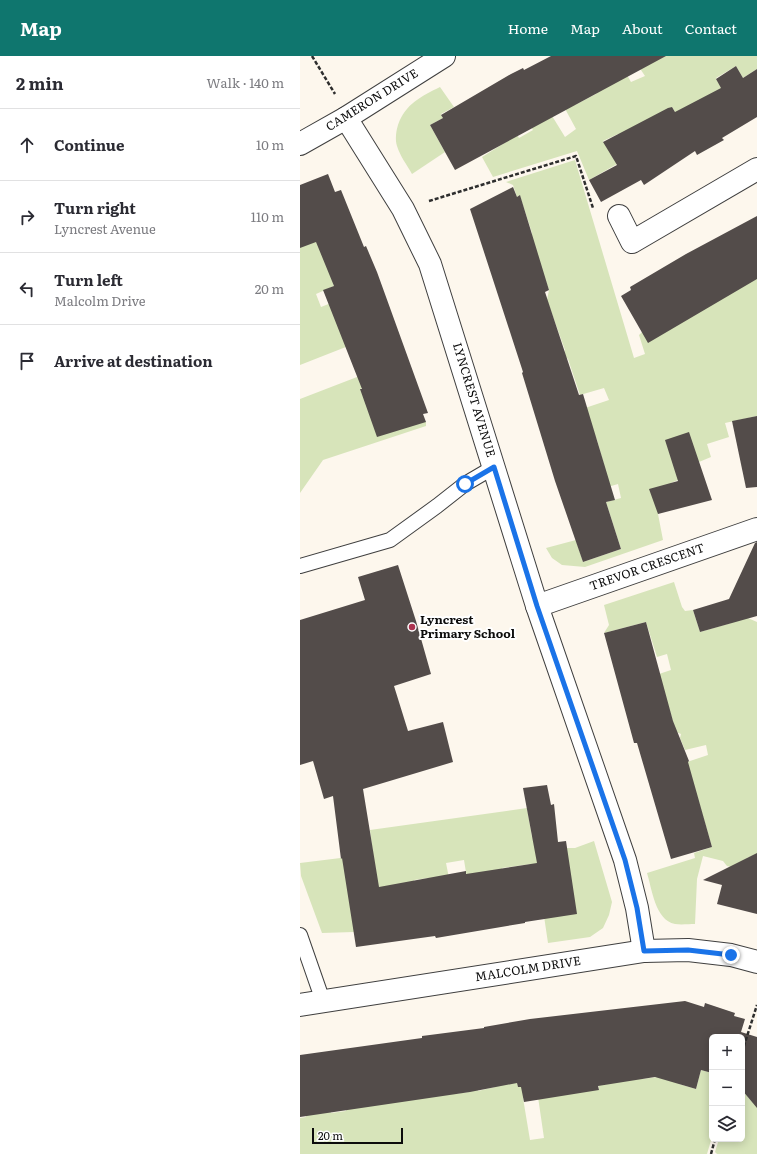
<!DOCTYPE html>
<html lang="en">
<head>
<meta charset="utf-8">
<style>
	body { margin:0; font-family:Literata,serif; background:#f2f2f3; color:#2b2b33 }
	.controls { position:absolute; right:12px; bottom:12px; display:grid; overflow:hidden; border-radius:6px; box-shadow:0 2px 10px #0003 }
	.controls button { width:36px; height:36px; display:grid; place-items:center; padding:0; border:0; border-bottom:1px solid #e1e1e2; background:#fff; color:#2b2b33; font:20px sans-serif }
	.scale { position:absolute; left:12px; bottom:10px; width:91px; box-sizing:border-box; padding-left:4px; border:2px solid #0c0c0c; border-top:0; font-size:11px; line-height:14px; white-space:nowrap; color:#0c0c0c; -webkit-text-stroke:3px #fff; paint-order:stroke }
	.stop { position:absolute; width:12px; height:12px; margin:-9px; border:3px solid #1a73e8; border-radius:50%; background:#fff }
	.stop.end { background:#1a73e8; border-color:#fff; box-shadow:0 1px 4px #0008 }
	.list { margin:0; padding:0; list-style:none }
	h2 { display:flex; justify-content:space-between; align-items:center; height:52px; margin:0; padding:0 16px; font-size:17px }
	h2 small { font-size:13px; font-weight:400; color:#7c7c81 }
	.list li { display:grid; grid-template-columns:26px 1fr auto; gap:12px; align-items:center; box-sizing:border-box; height:72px; padding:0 16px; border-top:1px solid #e1e1e2 }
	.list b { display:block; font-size:15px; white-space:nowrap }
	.list p { margin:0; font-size:13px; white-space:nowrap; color:#7c7c81 }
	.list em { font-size:13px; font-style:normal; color:#7c7c81 }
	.icon { flex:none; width:22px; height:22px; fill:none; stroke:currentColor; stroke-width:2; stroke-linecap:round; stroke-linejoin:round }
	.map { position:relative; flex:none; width:457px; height:1098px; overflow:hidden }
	header { display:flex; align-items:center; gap:24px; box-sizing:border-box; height:56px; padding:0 20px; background:#0f766e; color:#fff }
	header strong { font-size:19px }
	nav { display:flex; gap:22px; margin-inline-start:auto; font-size:14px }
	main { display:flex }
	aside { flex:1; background:#fff }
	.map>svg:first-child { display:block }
	.green { fill:#d7e4ba; fill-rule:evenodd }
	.building { fill:#534c4a }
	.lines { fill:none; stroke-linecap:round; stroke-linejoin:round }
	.lane-casing { stroke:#3f3f3f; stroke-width:16 }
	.street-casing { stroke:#3f3f3f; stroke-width:24 }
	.path { stroke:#2e2e2e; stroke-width:2.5; stroke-dasharray:4 2; stroke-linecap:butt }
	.lane { stroke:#fff; stroke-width:14 }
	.street { stroke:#fff; stroke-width:22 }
	.route { stroke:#1a73e8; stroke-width:5 }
	.poi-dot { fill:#ad334f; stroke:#fff; stroke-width:1.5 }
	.labels { text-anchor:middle; stroke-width:4; stroke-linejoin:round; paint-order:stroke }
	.street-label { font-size:12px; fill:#0c0c0c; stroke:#fff }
	.poi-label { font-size:12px; font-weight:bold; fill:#0c0c0c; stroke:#fff; text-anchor:start }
</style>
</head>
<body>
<header>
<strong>Map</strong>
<nav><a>Home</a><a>Map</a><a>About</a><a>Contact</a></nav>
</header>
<main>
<aside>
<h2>2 min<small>Walk · 140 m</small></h2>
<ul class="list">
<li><svg class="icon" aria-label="ahead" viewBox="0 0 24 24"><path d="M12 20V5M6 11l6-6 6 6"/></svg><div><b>Continue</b></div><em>10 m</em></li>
<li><svg class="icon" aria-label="right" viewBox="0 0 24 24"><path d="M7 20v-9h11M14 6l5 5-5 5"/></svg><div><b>Turn right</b><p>Lyncrest Avenue</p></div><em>110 m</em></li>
<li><svg class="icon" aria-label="left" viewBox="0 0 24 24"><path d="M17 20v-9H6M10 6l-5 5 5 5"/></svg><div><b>Turn left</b><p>Malcolm Drive</p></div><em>20 m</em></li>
<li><svg class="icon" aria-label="arrive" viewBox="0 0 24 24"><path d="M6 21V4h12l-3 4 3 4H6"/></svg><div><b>Arrive at destination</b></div></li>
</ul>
</aside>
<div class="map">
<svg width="457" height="1098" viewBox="0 0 457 1098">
	<rect width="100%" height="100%" fill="#fdf7ed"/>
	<g class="green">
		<path d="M 316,0 L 331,26 L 345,20 L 339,11 L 347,0 L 457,0 L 457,13 L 443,22 L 436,10 L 416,22 L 423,35 L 377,59 L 372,51 L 321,83 L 318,78 L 303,85 L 317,108 L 289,124 L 277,95 L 193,121 L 182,101 L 206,86 L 203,54 L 219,82 L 233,74 L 228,67 L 249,55 L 265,81 L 276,73 L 263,49 L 275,49 L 296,38 Z"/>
		<path d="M 140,31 L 154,51 L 141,58 L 143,62 L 130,69 L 145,96 L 112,118 C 107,109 100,100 97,90 C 95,84 96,75 98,69 C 105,48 122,40 140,31 Z"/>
		<path d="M 275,104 L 334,302 L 345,298 L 339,279 L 342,276 L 457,222 L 457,360 L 425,367 L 429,381 L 407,388 L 411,401 L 399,406 L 378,424 L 371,427 L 358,458 L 363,484 L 285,511 L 262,509 L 252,502 L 246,492 L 276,484 L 283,506 L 321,493 L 306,446 L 321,442 L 318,428 L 301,433 L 293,412 L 304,409 L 297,384 L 282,353 L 309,344 L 304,332 L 280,339 L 268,303 L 263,299 L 265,294 L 247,244 L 249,234 L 231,183 L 232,177 L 220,140 L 217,141 L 213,129 L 206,126 Z"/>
		<path d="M 0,182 L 20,184 L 34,230 L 16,238 L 21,251 L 41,243 L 56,287 L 0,309 Z"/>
		<path d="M 70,316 L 75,328 L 60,333 L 126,366 L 126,370 L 23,404 L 0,437 L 0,343 Z"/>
		<path d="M 374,526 L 382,551 L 385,555 L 393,554 L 400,576 L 431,567 L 425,552 L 457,566 L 457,801 L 452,800 L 447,802 L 443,814 L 427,810 L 423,805 L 403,800 L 397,823 L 395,868 C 389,868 381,869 375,868 C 355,864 352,833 347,817 L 395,802 L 394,797 L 412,791 L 387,706 L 408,699 L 406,689 L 385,694 L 380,682 L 381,678 L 376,676 L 359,618 L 371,614 L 367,598 L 357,601 L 346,566 L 304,577 L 309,569 L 304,549 Z"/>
		<path d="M 227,752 L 232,781 L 267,792 L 275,792 L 294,785 L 312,846 L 309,859 L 303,872 L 290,881 L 248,887 L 238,820 L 232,820 L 231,808 L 202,812 L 203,823 L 170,841 L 164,804 L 146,807 L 150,827 L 128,822 L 114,824 L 117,845 L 54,876 L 22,877 L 1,820 L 0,807 L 73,798 L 70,774 Z"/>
		<path d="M 293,991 L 340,1008 L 342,1023 L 358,1021 L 390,994 L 379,1028 L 396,1033 L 401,1014 L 412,1017 L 412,1081 L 407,1098 L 0,1098 L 0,1062 L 6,1061 L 3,1043 L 28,1038 L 31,1057 L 46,1055 L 44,1039 L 153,1038 L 169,1036 L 174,1008 L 178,1035 L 195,1031 L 193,1014 L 214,1010 L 218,1031 L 233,1029 L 299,1034 ZM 238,1041 L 244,1082 L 230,1084 L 223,1042 Z"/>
		<path d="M 442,1034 L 454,1048 L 457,1045 L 457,1098 L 417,1098 L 415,1096 L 419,1083 L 442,1083 Z"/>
	</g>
	<g class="building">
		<path d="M 251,0 L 366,0 L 155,114 L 130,69 L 143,62 L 141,59 L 211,18 L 223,12 L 224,14 Z"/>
		<path d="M 436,10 L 443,22 L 457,13 L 457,61 L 422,82 L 424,84 L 397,99 L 395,95 L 344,129 L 341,124 L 301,146 L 289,124 L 317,109 L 303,86 L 368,52 L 372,51 L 375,56 L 421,32 L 416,23 Z"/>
		<path d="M 28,118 L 35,136 L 41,134 L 64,191 L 66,190 L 77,216 L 128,357 L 123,358 L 126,366 L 77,381 L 60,333 L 62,333 L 23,234 L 34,230 L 16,186 L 0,192 L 0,129 Z"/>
		<path d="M 213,131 L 217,141 L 220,139 L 249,234 L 245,236 L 279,339 L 283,338 L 315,444 L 306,446 L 321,493 L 283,506 L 255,425 L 222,317 L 223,316 L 170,153 Z"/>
		<path d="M 457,160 L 457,223 L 348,287 L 321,240 L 331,234 L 330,231 L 386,198 Z"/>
		<path d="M 457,360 L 457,431 L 446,432 L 432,365 Z"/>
		<path d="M 389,376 L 412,444 L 358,458 L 349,433 L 378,425 L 365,384 Z"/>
		<path d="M 457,486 L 457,560 L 400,576 L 393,554 L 429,543 L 455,487 Z"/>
		<path d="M 98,509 L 116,565 L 131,618 L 94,630 L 108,675 L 143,666 L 153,706 L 63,733 L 79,831 L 166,815 L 166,818 L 237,807 L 223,732 L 247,729 L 251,749 L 254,748 L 258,786 L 266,785 L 277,858 L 225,866 L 225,867 L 136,882 L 135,880 L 56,891 L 42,802 L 41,803 L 33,740 L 24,743 L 13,705 L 0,709 L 0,564 L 65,544 L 58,521 Z"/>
		<path d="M 346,566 L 373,665 L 389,705 L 388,706 L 412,791 L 371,803 L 337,687 L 334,687 L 304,577 Z"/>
		<path d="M 457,797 L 457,858 L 417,848 L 422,829 L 403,824 Z"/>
		<path d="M 385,945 L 404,951 L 405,947 L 435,957 L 434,960 L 445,963 L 441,976 L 457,981 L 457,1052 L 442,1034 L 442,981 L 412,981 L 412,1017 L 401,1014 L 396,1033 L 355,1021 L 298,1030 L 299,1034 L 224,1046 L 221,1031 L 218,1031 L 217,1027 L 170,1036 L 0,1061 L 0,999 L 122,982 L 122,980 L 184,972 L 184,971 L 230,963 Z"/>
	</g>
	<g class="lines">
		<g class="lane-casing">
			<g id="lane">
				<path d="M 0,510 L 90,484 L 137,450 L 165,428 L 194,411"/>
				<path d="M 0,879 L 23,945"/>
			</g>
		</g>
		<g class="street-casing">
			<g id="street">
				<path d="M 46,62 L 103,153 L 130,208 L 237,550 L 325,804 L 337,852 L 344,895"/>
				<path d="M 0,88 L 46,62 L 144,0"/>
				<path d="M 319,160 L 332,186 L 457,113"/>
				<path d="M 237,550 L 457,473"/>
				<path d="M 0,949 L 344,895 L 388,894 L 431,899 L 457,906"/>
			</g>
		</g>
		<g class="path">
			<path d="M 12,0 L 35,38"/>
			<path d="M 129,145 L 276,100 L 293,152"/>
			<path d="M 442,996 L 457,949"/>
			<path d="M 411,1098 L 415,1083"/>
		</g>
		<use href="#lane" class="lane"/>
		<use href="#street" class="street"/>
	</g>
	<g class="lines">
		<path class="route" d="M 165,428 L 194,411 L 237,550 L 325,804 L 337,852 L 344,895 L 388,894 L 431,899"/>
	</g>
	<circle class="poi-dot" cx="112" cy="571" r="4"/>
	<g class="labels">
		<g class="street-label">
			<text transform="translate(72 44) rotate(-32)" y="4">CAMERON DRIVE</text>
			<text transform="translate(174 344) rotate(73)" y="4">LYNCREST AVENUE</text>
			<text transform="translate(347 511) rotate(-19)" y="4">TREVOR CRESCENT</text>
			<text transform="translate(228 913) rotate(-9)" y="4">MALCOLM DRIVE</text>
		</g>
		<g class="poi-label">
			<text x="120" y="568">Lyncrest<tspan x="120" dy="14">Primary School</tspan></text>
		</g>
	</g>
</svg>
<div class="controls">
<button>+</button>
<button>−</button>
<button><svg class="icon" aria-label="layers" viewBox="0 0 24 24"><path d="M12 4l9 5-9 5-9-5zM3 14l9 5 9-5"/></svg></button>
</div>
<div class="scale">20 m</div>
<div class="stop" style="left:165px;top:428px"></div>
<div class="stop end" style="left:431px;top:899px"></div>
</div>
</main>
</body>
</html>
